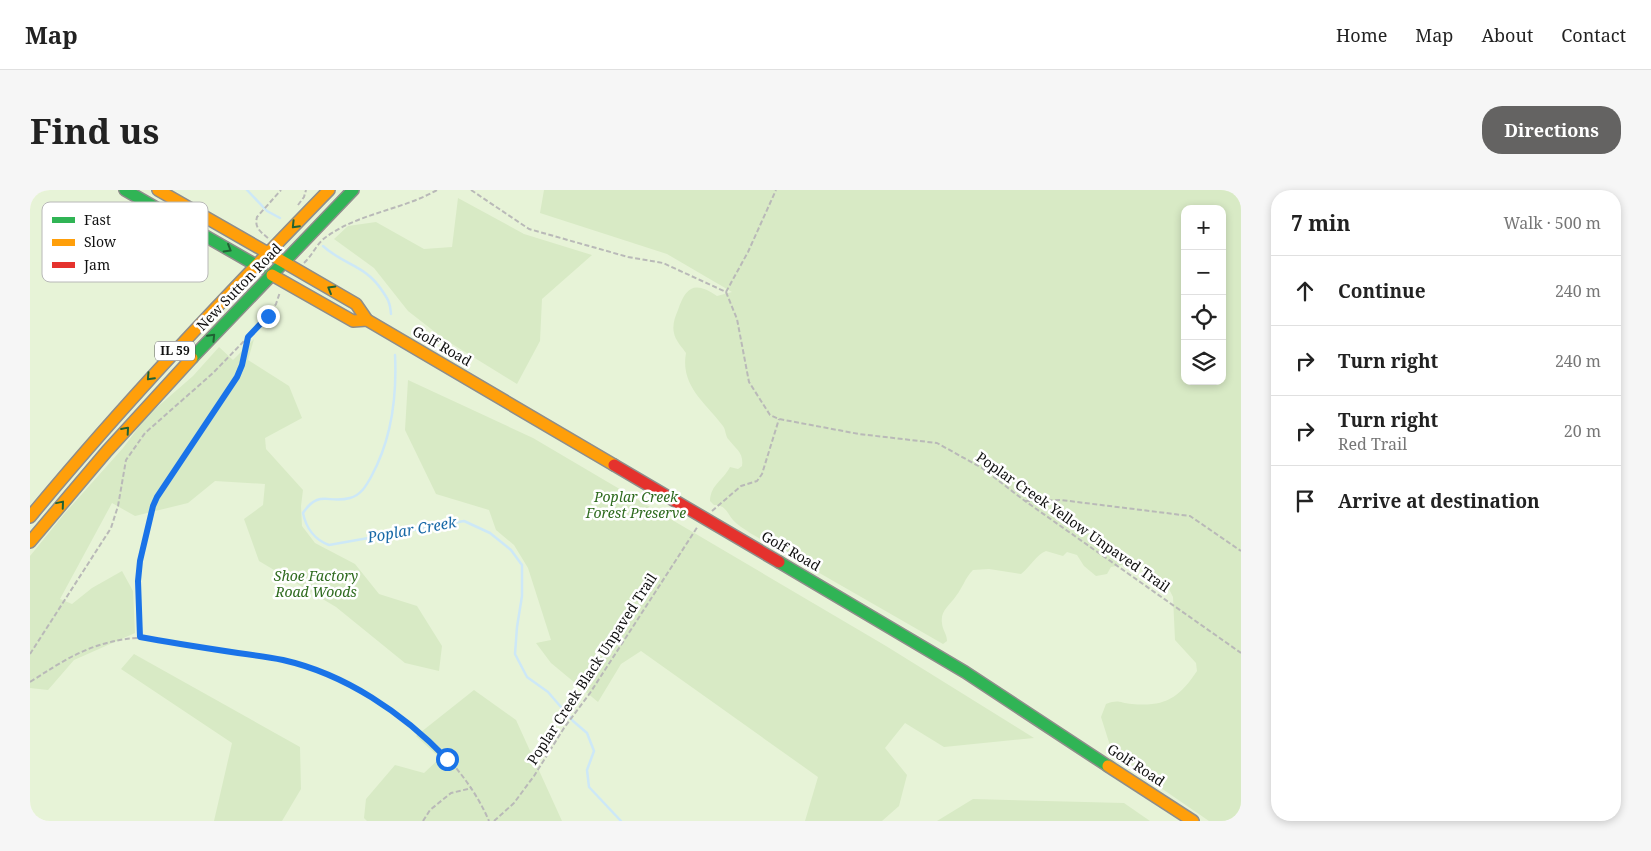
<!DOCTYPE html>
<html lang="en">
<head>
<meta charset="utf-8">
<style>
	body { margin:0; font-family:"Noto Serif",serif; background:#f6f6f6; color:#222 }
	.controls { position:absolute; right:15px; top:15px; display:grid; overflow:hidden; border-radius:10px; box-shadow:0 2px 8px #0003 }
	.controls button { width:45px; height:45px; display:grid; place-items:center; padding:0; border:0; border-bottom:1px solid #e0e0e0; background:#fff; color:#222; font:25px sans-serif }
	.stop { position:absolute; width:15px; height:15px; margin:-11px; border:4px solid #1a73e8; border-radius:50%; background:#fff }
	.stop.end { background:#1a73e8; border-color:#fff; box-shadow:0 1px 5px #0008 }
	.list { margin:0; padding:0; list-style:none }
	h2 { display:flex; justify-content:space-between; align-items:center; height:65px; margin:0; padding:0 20px; font-size:21px }
	h2 small { font-size:16px; font-weight:400; color:#767676 }
	.list li { display:grid; grid-template-columns:32px 1fr auto; gap:15px; align-items:center; box-sizing:border-box; height:70px; padding:0 20px; border-top:1px solid #e0e0e0 }
	.list b { display:block; font-size:19px; white-space:nowrap }
	.list p { margin:0; font-size:16px; white-space:nowrap; color:#767676 }
	.list em { font-size:16px; font-style:normal; color:#767676 }
	.icon { flex:none; width:28px; height:28px; fill:none; stroke:currentColor; stroke-width:2; stroke-linecap:round; stroke-linejoin:round }
	.map { position:relative; flex:none; width:1211px; height:631px; overflow:hidden; border-radius:20px }
	header { display:flex; align-items:center; gap:30px; box-sizing:border-box; height:70px; padding:0 25px; background:#fff; border-bottom:1px solid #e0e0e0 }
	header strong { font-size:24px }
	nav { display:flex; gap:28px; margin-inline-start:auto; font-size:18px }
	.intro { display:flex; align-items:center; justify-content:space-between; box-sizing:border-box; height:120px; padding:0 30px }
	h1 { margin:0; font-size:35px }
	.button { padding:12px 22px; border-radius:20px; background:#646362; color:#fff; font-size:18px; font-weight:700 }
	main { display:flex; gap:30px; padding:0 30px }
	aside { flex:1; background:#fff; border-radius:20px; box-shadow:0 2px 8px #0003 }
	.map>svg:first-child { display:block }
	.green { fill:#e7f3d7; fill-rule:evenodd }
	.forest { fill:#d8eac5; fill-rule:evenodd }
	.lines { fill:none; stroke-linecap:round; stroke-linejoin:round }
	.stream { stroke:#cde8f7; stroke-width:2.5 }
	.fast-casing { stroke:#8e8d8b; stroke-width:14 }
	.slow-casing { stroke:#8e8d8b; stroke-width:14 }
	.jam-casing { stroke:#8e8d8b; stroke-width:14 }
	.path { stroke:#b9b9b8; stroke-width:2; stroke-dasharray:5 2.5; stroke-linecap:butt }
	.fast { stroke:#30b455; stroke-width:11 }
	.slow { stroke:#ff9f0a; stroke-width:11 }
	.jam { stroke:#e5322d; stroke-width:11 }
	.oneway { stroke:#206233 }
	.route { stroke:#1a73e8; stroke-width:6 }
	.labels { text-anchor:middle; stroke-width:5; stroke-linejoin:round; paint-order:stroke }
	.shield { fill:#fff; stroke:#585858; stroke-width:1 }
	.shield-label { font-size:12px; font-weight:bold; fill:#111 }
	.street-label { font-size:14px; fill:#111; stroke:#fff }
	.park-label { font-size:14px; font-style:italic; fill:#2f6b1f; stroke:#fff }
	.water-label { font-size:15px; font-style:italic; fill:#1768a6; stroke:#fff }
	.key { fill:#fff; stroke:#b8b8b8; stroke-width:1 }
	.key-label { font-size:14px; fill:#111 }
</style>
</head>
<body>
<header>
<strong>Map</strong>
<nav><a>Home</a><a>Map</a><a>About</a><a>Contact</a></nav>
</header>
<div class="intro"><h1>Find us</h1><a class="button">Directions</a></div>
<main>
<div class="map">
<svg width="1211" height="631" viewBox="0 0 1211 631">
	<rect width="100%" height="100%" fill="#fdfcf7"/>
	<path class="green" d="M 0,0 L 1211,0 L 1211,631 L 0,631 ZM 1155,19 L 1192,19 L 1192,191 L 1155,191 Z"/>
	<g class="forest">
		<path d="M 514,0 L 1211,0 L 1211,631 L 1179,631 L 1083,565 L 1071,527 L 1076,514 C 1089,509 1089,513 1102,514 C 1135,517 1149,508 1167,481 L 1166,473 L 1145,450 L 1143,407 L 1135,391 L 1122,382 L 1103,373 L 1081,377 L 1077,384 L 1066,386 L 1054,376 L 1047,365 L 1037,362 L 1033,366 L 1016,361 C 1006,365 1000,377 991,384 L 959,379 L 943,380 C 935,388 933,397 926,406 C 920,415 910,421 912,433 C 912,439 917,444 917,451 L 913,454 L 720,343 C 715,339 707,335 703,330 C 697,323 696,315 684,315 L 680,311 C 681,294 692,292 700,277 L 708,279 L 712,276 C 714,263 706,259 699,250 C 695,246 696,240 693,236 C 676,213 650,196 656,163 C 652,157 645,150 644,143 C 642,135 645,127 648,120 C 656,96 665,91 687,106 L 702,102 L 637,64 L 510,23 ZM 1155,19 L 1192,19 L 1192,191 L 1155,191 Z"/>
		<path d="M 428,8 L 494,44 L 562,65 L 512,109 L 510,151 L 487,194 L 414,149 L 378,121 L 344,78 L 304,49 L 318,36 L 346,32 L 394,59 L 422,57 Z"/>
		<path d="M 224,149 L 218,170 L 259,196 L 272,228 L 235,248 L 236,259 L 273,300 L 271,316 L 272,336 L 285,353 L 325,374 L 349,404 L 387,416 L 412,456 L 409,481 L 375,473 L 306,417 L 229,371 L 214,329 L 233,315 L 235,294 L 185,291 L 158,313 L 105,326 L 82,313 L 30,409 L 42,414 L 62,398 L 92,381 L 103,401 L 105,443 L 44,470 L 18,500 L 0,498 L 0,366 L 35,323 L 93,258 L 117,226 L 163,186 L 189,157 L 203,170 Z"/>
		<path d="M 378,190 L 503,248 L 856,456 L 1004,548 L 914,557 L 875,533 L 855,558 L 877,585 L 869,616 L 852,631 L 775,631 L 788,587 L 611,461 L 591,474 L 568,512 L 521,473 L 506,453 L 521,450 L 498,378 L 484,355 L 466,340 L 459,320 L 406,304 L 375,240 Z"/>
		<path d="M 104,464 L 270,557 L 271,599 L 252,631 L 184,631 L 202,553 L 91,479 Z"/>
		<path d="M 444,500 L 486,530 L 532,631 L 337,631 L 334,628 L 336,609 L 365,575 L 394,583 L 410,568 L 386,546 Z"/>
		<path d="M 943,609 L 1094,613 L 1120,631 L 907,631 Z"/>
	</g>
	<g class="lines">
		<g class="stream">
			<path d="M 217,0 L 237,21 L 250,28"/>
			<path d="M 293,56 C 312,74 335,75 351,99 C 358,109 360,112 361,124"/>
			<path d="M 365,165 C 367,207 362,249 341,287 C 336,296 331,305 320,308 C 298,314 289,299 273,323 C 276,338 285,350 299,355 L 434,331 L 460,343 L 481,360 L 492,375 L 492,406 L 487,437 L 485,464 L 497,487 L 518,502 L 543,531 L 557,543 L 564,561 L 557,580 L 559,597 L 591,631"/>
		</g>
		<g class="fast-casing">
			<g id="fast">
				<path d="M 95,0 L 231,78"/>
				<path d="M 162,168 L 323,0"/>
				<path d="M 749,372 L 935,482 L 1078,576"/>
			</g>
		</g>
		<g class="slow-casing">
			<g id="slow">
				<path d="M 128,0 L 238,63"/>
				<path d="M 238,63 L 326,114 L 337,130 L 584,275"/>
				<path d="M 242,85 L 323,131 L 337,130"/>
				<path d="M 0,327 C 94,213 196,106 299,0"/>
				<path d="M 0,352 L 77,261 L 162,168"/>
				<path d="M 1078,576 L 1163,631"/>
			</g>
		</g>
		<g class="jam-casing">
			<path id="jam" d="M 584,275 L 749,372"/>
		</g>
		<g class="path">
			<path d="M 441,0 L 499,39 L 598,67 L 633,73 L 696,102"/>
			<path d="M 268,15 L 274,7 L 276,0"/>
			<path d="M 238,48 C 231,42 224,38 227,27 L 251,0"/>
			<path d="M 274,73 C 282,66 287,53 296,47 C 329,23 372,20 407,0"/>
			<path d="M 696,102 L 707,129 L 719,192 L 740,225 L 749,229 L 829,244 L 907,253 L 952,278 L 995,311 L 1211,463"/>
			<path d="M 696,102 L 718,62 L 746,0"/>
			<path d="M 995,311 L 1031,310 L 1160,326 L 1211,361"/>
			<path d="M 682,321 L 711,296 L 727,291 L 732,284 L 749,229"/>
			<path d="M 110,447 L 108,391 L 110,371 L 123,316 L 207,187 L 213,175 L 218,148"/>
			<path d="M 0,464 L 81,338 L 88,316 L 96,270 L 115,243 L 183,183 L 218,147 L 238,126 L 246,114 L 250,102"/>
			<path d="M 0,492 C 33,471 56,455 96,449 C 121,445 153,454 178,458 C 213,464 249,467 282,479 C 353,504 429,561 459,631"/>
			<path d="M 393,631 L 400,620 L 421,603 L 442,598"/>
			<path d="M 464,631 L 484,613 L 504,586 L 534,538 L 560,503 L 668,336"/>
		</g>
		<use href="#fast" class="fast"/>
		<use href="#slow" class="slow"/>
		<use href="#jam" class="jam"/>
	</g>
	<defs><path id="oneway-chevron" d="M-2-3.5L2.5 0L-2 3.5" fill="none" stroke-width="1.6" stroke-linecap="round" stroke-linejoin="round" transform="scale(1.25)"/></defs>
	<g class="oneway">
		<use href="#oneway-chevron" transform="translate(265 35) rotate(134)"/>
		<use href="#oneway-chevron" transform="translate(198 59) rotate(30)"/>
		<use href="#oneway-chevron" transform="translate(301 99) rotate(-150)"/>
		<use href="#oneway-chevron" transform="translate(182 147) rotate(-46)"/>
		<use href="#oneway-chevron" transform="translate(120 187) rotate(133)"/>
		<use href="#oneway-chevron" transform="translate(96 240) rotate(-49)"/>
		<use href="#oneway-chevron" transform="translate(31 314) rotate(-50)"/>
	</g>
	<g class="lines">
		<path class="route" d="M 238,126 L 218,147 L 212,175 L 207,187 L 127,307 L 123,316 L 110,371 L 108,391 L 110,447 C 142,453 175,458 208,463 C 223,465 238,467 253,470 C 315,484 373,523 417,569"/>
	</g>
	<g class="labels">
		<rect class="shield" x="125" y="151.5" width="40" height="19" rx="4"/>
		<g class="shield-label">
			<text x="145" y="165">IL 59</text>
		</g>
		<g class="street-label">
			<text transform="translate(209 97) rotate(-46)" y="5">New Sutton Road</text>
			<text transform="translate(412 156) rotate(30)" y="5">Golf Road</text>
			<text transform="translate(1043 332) rotate(35)" y="5">Poplar Creek Yellow Unpaved Trail</text>
			<text transform="translate(761 361) rotate(30)" y="5">Golf Road</text>
			<text transform="translate(562 479) rotate(-57)" y="5">Poplar Creek Black Unpaved Trail</text>
			<text transform="translate(1106 575) rotate(33)" y="5">Golf Road</text>
		</g>
		<g class="park-label">
			<text x="606" y="312">Poplar Creek<tspan x="606" dy="16">Forest Preserve</tspan></text>
			<text x="286" y="391">Shoe Factory<tspan x="286" dy="16">Road Woods</tspan></text>
		</g>
		<g class="water-label">
			<text transform="translate(382 340) rotate(-10)" y="5">Poplar Creek</text>
		</g>
	</g>
	<rect x="12" y="12" width="166" height="80" rx="8" class="key"/>
	<rect x="22" y="27" width="23" height="6" fill="#30b455"/>
	<rect x="22" y="49" width="23" height="7" fill="#ff9f0a"/>
	<rect x="22" y="72" width="23" height="6" fill="#e5322d"/>
	<g class="key-label">
		<text x="54" y="35">Fast</text>
		<text x="54" y="57">Slow</text>
		<text x="54" y="80">Jam</text>
	</g>
</svg>
<div class="controls">
<button>+</button>
<button>−</button>
<button><svg class="icon" aria-label="locate" viewBox="0 0 24 24"><circle cx="12" cy="12" r="6"/><path d="M12 2v4M12 18v4M2 12h4M18 12h4"/></svg></button>
<button><svg class="icon" aria-label="layers" viewBox="0 0 24 24"><path d="M12 4l9 5-9 5-9-5zM3 14l9 5 9-5"/></svg></button>
</div>
<div class="stop" style="left:417px;top:569px"></div>
<div class="stop end" style="left:238px;top:126px"></div>
</div>
<aside>
<h2>7 min<small>Walk · 500 m</small></h2>
<ul class="list">
<li><svg class="icon" aria-label="ahead" viewBox="0 0 24 24"><path d="M12 20V5M6 11l6-6 6 6"/></svg><div><b>Continue</b></div><em>240 m</em></li>
<li><svg class="icon" aria-label="right" viewBox="0 0 24 24"><path d="M7 20v-9h11M14 6l5 5-5 5"/></svg><div><b>Turn right</b></div><em>240 m</em></li>
<li><svg class="icon" aria-label="right" viewBox="0 0 24 24"><path d="M7 20v-9h11M14 6l5 5-5 5"/></svg><div><b>Turn right</b><p>Red Trail</p></div><em>20 m</em></li>
<li><svg class="icon" aria-label="arrive" viewBox="0 0 24 24"><path d="M6 21V4h12l-3 4 3 4H6"/></svg><div><b>Arrive at destination</b></div></li>
</ul>
</aside>
</main>
</body>
</html>
